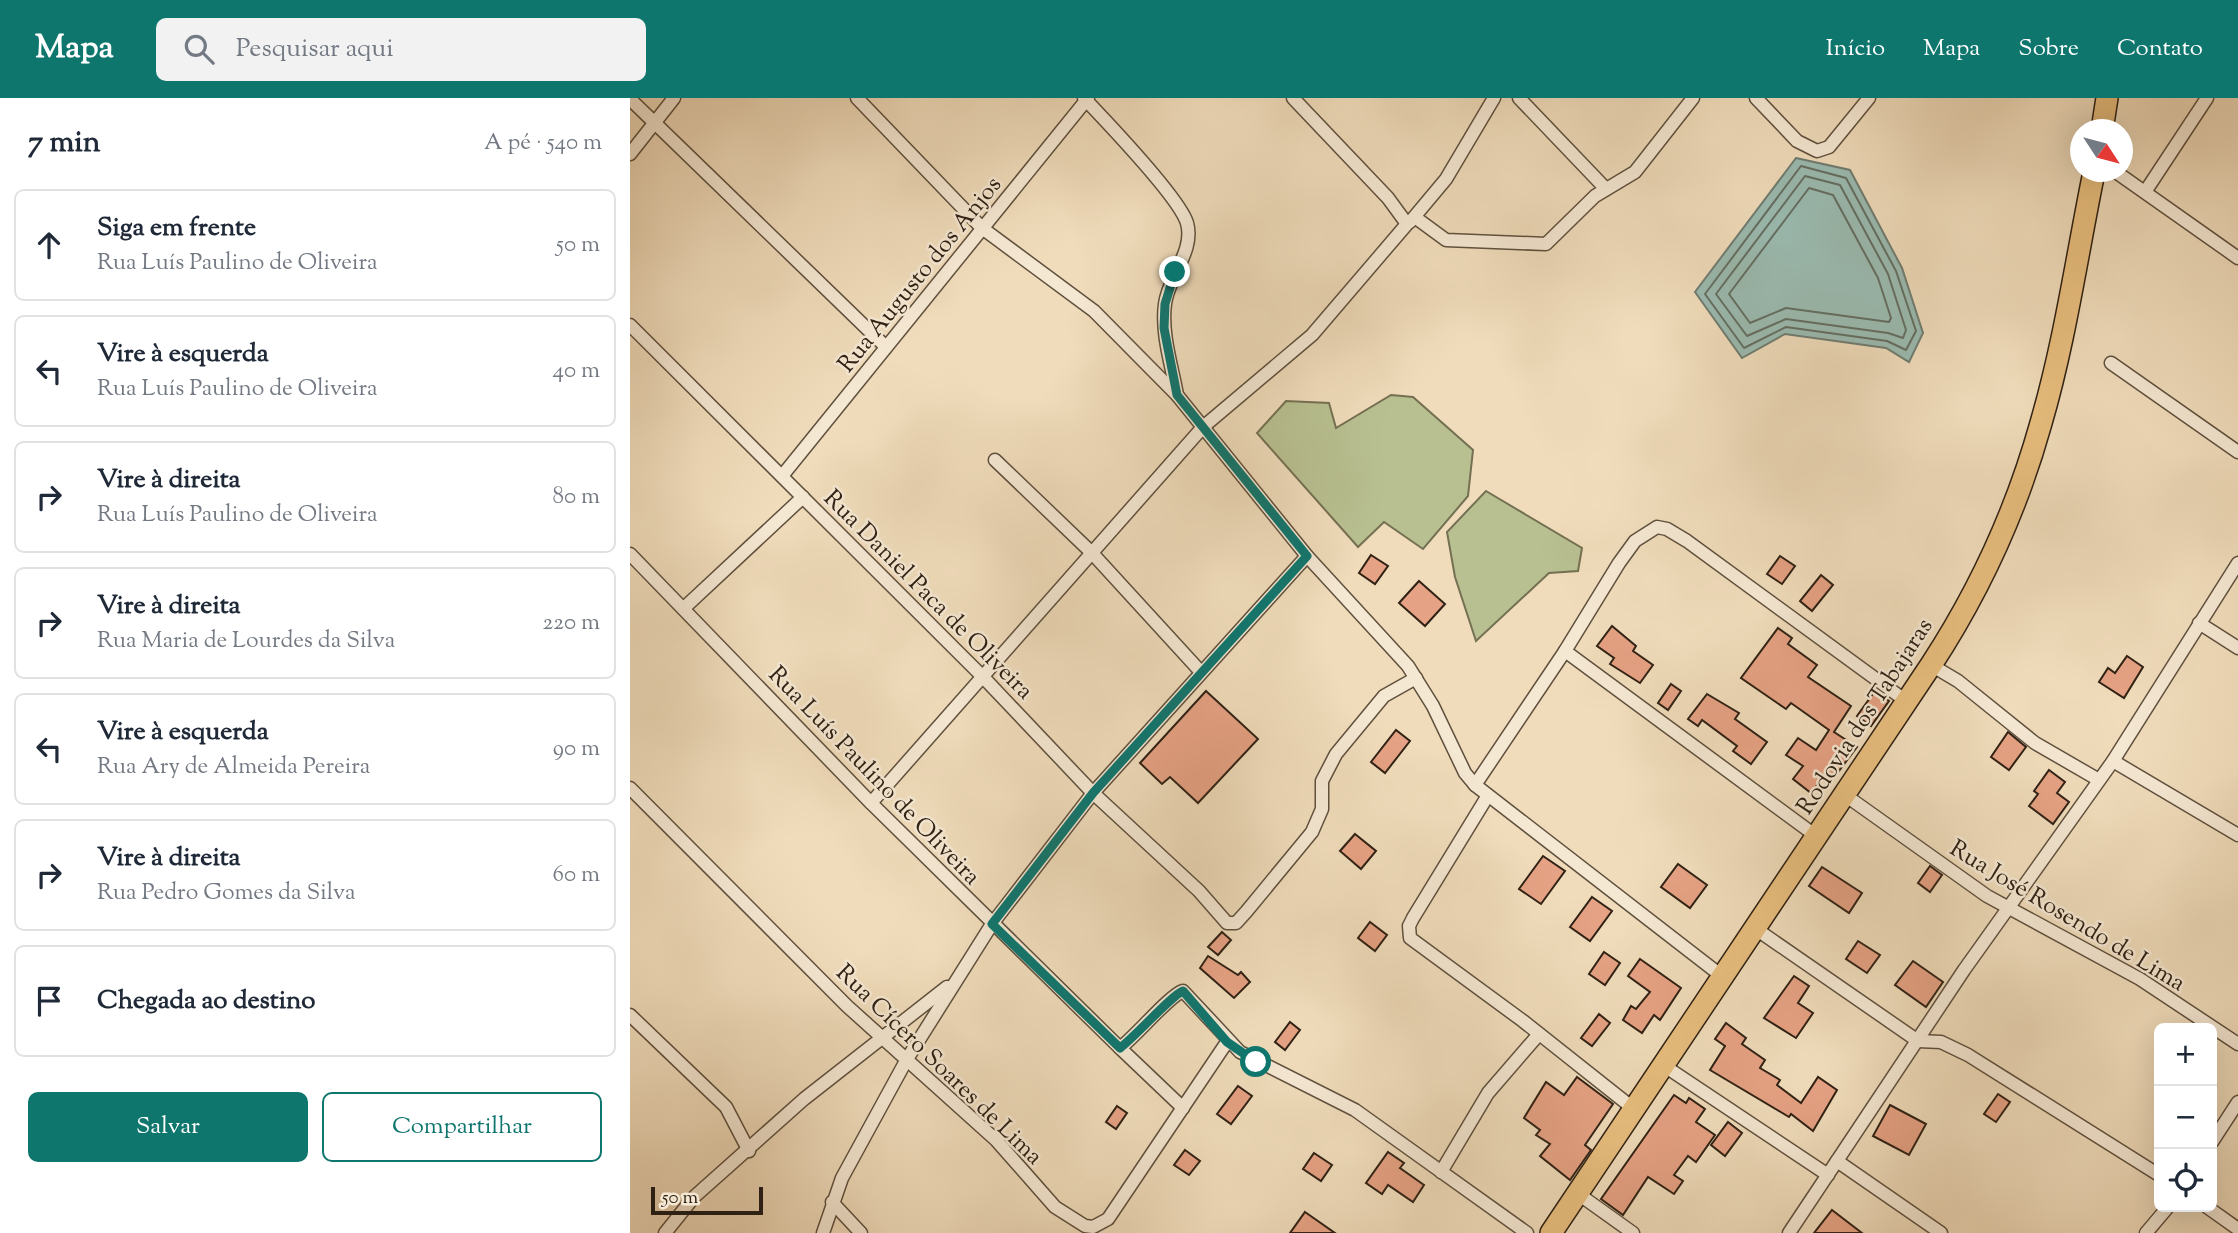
<!DOCTYPE html>
<html lang="pt">
<head>
<meta charset="utf-8">
<style>
	body { margin:0; font-family:"Sorts Mill Goudy",serif; background:#f2f2f3; color:#1f2937 }
	.controls { position:absolute; right:21px; bottom:21px; display:grid; overflow:hidden; border-radius:10px; box-shadow:0 7px 28px #0002 }
	.controls button { width:63px; height:63px; display:grid; place-items:center; padding:0; border:0; border-bottom:2px solid #e0e1e3; background:#fff; color:#1f2937; font:35px sans-serif }
	.compass { position:absolute; left:1440px; top:21px; width:63px; height:63px; border-radius:50%; background:#fff; box-shadow:0 7px 28px #0002; rotate:126deg }
	.scale { position:absolute; left:21px; bottom:18px; width:112px; box-sizing:border-box; padding-left:7px; border:4px solid #2f2114; border-top:0; font-size:19px; line-height:24px; white-space:nowrap; color:#2f2114; -webkit-text-stroke:5px #f5e8d3; paint-order:stroke }
	.stop { position:absolute; width:21px; height:21px; margin:-16px; border:5px solid #0f766e; border-radius:50%; background:#fff }
	.stop.end { background:#0f766e; border-color:#fff; box-shadow:0 2px 7px #0008 }
	.list { margin:0; padding:0; list-style:none }
	h2 { display:flex; justify-content:space-between; align-items:center; height:91px; margin:0; padding:0 28px; font-size:30px }
	h2 small { font-size:23px; font-weight:400; color:#747a83 }
	.list li { display:grid; grid-template-columns:46px 1fr auto; gap:21px; align-items:center; box-sizing:border-box; height:112px; margin:0 14px 14px; padding:0 14px; border:2px solid #e0e1e3; border-radius:10px }
	.list b { display:block; font-size:26px; white-space:nowrap }
	.list p { margin:0; font-size:23px; white-space:nowrap; color:#747a83 }
	.list em { font-size:23px; font-style:normal; color:#747a83 }
	.actions { display:flex; gap:14px; padding:21px 28px }
	.actions a { flex:1; padding:16px 0; border:2px solid #0f766e; border-radius:10px; text-align:center; font-size:24px; color:#0f766e }
	.actions .main { background:#0f766e; color:#fff }
	.icon { flex:none; width:38px; height:38px; fill:none; stroke:currentColor; stroke-width:2; stroke-linecap:round; stroke-linejoin:round }
	.map { position:relative; flex:none; width:1608px; height:1135px; overflow:hidden }
	header { display:flex; align-items:center; gap:42px; box-sizing:border-box; height:98px; padding:0 35px; background:#0f766e; color:#fff }
	header strong { font-size:33px }
	nav { display:flex; gap:38px; margin-inline-start:auto; font-size:24px }
	.search { width:490px; height:63px; background:#f2f2f3; display:flex; align-items:center; gap:18px; box-sizing:border-box; padding:0 24px; border-radius:10px; color:#747a83; font-size:26px }
	main { display:flex }
	aside { flex:1; background:#fff }
	.map>svg:first-child { display:block }
	.green { fill:#b8c091; stroke:#747052; stroke-width:2 }
	.water { fill:#9abbb1; stroke:#6f7d72; stroke-width:2 }
	.lines { fill:none; stroke-linecap:round; stroke-linejoin:round }
	.shore { stroke:#646e62; stroke-width:2 }
	.building { fill:#e6a284; stroke:#2f2114; stroke-width:2 }
	.minor-casing { stroke:#5f503e; stroke-width:15 }
	.primary-casing { stroke:#2f2114; stroke-width:24 }
	.minor { stroke:#f5e8d3; stroke-width:12 }
	.primary { stroke:#e8be7e; stroke-width:21 }
	.route { stroke:#0f766e; stroke-width:9 }
	.labels { text-anchor:middle; stroke-width:5; stroke-linejoin:round; paint-order:stroke }
	.street-label { font-size:24px; fill:#2f2114; stroke:#f5e8d3 }
</style>
</head>
<body>
<header>
<strong>Mapa</strong>
<div class="search"><svg class="icon" aria-label="search" viewBox="0 0 24 24"><circle cx="10" cy="10" r="6"/><path d="M15 15l6 6"/></svg>Pesquisar aqui</div>
<nav><a>Início</a><a>Mapa</a><a>Sobre</a><a>Contato</a></nav>
</header>
<main>
<aside>
<h2>7 min<small>A pé · 540 m</small></h2>
<ul class="list">
<li><svg class="icon" aria-label="ahead" viewBox="0 0 24 24"><path d="M12 20V5M6 11l6-6 6 6"/></svg><div><b>Siga em frente</b><p>Rua Luís Paulino de Oliveira</p></div><em>50 m</em></li>
<li><svg class="icon" aria-label="left" viewBox="0 0 24 24"><path d="M17 20v-9H6M10 6l-5 5 5 5"/></svg><div><b>Vire à esquerda</b><p>Rua Luís Paulino de Oliveira</p></div><em>40 m</em></li>
<li><svg class="icon" aria-label="right" viewBox="0 0 24 24"><path d="M7 20v-9h11M14 6l5 5-5 5"/></svg><div><b>Vire à direita</b><p>Rua Luís Paulino de Oliveira</p></div><em>80 m</em></li>
<li><svg class="icon" aria-label="right" viewBox="0 0 24 24"><path d="M7 20v-9h11M14 6l5 5-5 5"/></svg><div><b>Vire à direita</b><p>Rua Maria de Lourdes da Silva</p></div><em>220 m</em></li>
<li><svg class="icon" aria-label="left" viewBox="0 0 24 24"><path d="M17 20v-9H6M10 6l-5 5 5 5"/></svg><div><b>Vire à esquerda</b><p>Rua Ary de Almeida Pereira</p></div><em>90 m</em></li>
<li><svg class="icon" aria-label="right" viewBox="0 0 24 24"><path d="M7 20v-9h11M14 6l5 5-5 5"/></svg><div><b>Vire à direita</b><p>Rua Pedro Gomes da Silva</p></div><em>60 m</em></li>
<li><svg class="icon" aria-label="arrive" viewBox="0 0 24 24"><path d="M6 21V4h12l-3 4 3 4H6"/></svg><div><b>Chegada ao destino</b></div></li>
</ul>
<div class="actions"><a class="main">Salvar</a><a>Compartilhar</a></div>
</aside>
<div class="map">
<svg width="1608" height="1135" viewBox="0 0 1608 1135">
	<rect width="100%" height="100%" fill="#f0dcbb"/>
	<filter id="stains"><feTurbulence type="fractalNoise" baseFrequency=".00286" numOctaves="4"/><feColorMatrix values="0 0 0 0 .2 0 0 0 0 .09 0 0 0 0 .02 0 0 0 .5 -.17"/></filter>
	<radialGradient id="worn" r=".72"><stop offset=".6" stop-color="#630" stop-opacity="0"/><stop offset="1" stop-color="#630" stop-opacity=".3"/></radialGradient>
	<g class="green">
		<path d="M 761,297 L 783,299 L 843,352 L 838,398 L 793,451 L 754,424 L 728,449 L 627,335 L 656,303 L 699,305 L 706,330 Z"/>
		<path d="M 856,393 L 952,450 L 948,473 L 919,475 L 846,543 L 825,479 L 817,434 Z"/>
	</g>
	<path class="water" d="M 1166,60 L 1220,72 L 1272,170 L 1293,235 L 1279,264 L 1256,250 L 1155,236 L 1112,260 L 1065,194 Z"/>
	<g class="lines">
		<g class="shore">
			<path d="M 1171,68 L 1216,80 L 1266,173 L 1286,233 L 1276,252 L 1257,243 L 1156,229 L 1114,250 L 1075,196 Z"/>
			<path d="M 1175,78 L 1210,87 L 1258,176 L 1276,232 L 1273,240 L 1258,235 L 1156,221 L 1117,238 L 1086,196 Z"/>
			<path d="M 1179,90 L 1203,97 L 1248,180 L 1261,220 L 1259,224 L 1156,210 L 1120,225 L 1099,196 Z"/>
		</g>
	</g>
	<g class="building">
		<path d="M 741,457 L 758,468 L 745,486 L 729,475 Z"/>
		<path d="M 1150,458 L 1165,468 L 1152,486 L 1137,476 Z"/>
		<path d="M 1191,477 L 1203,487 L 1182,513 L 1170,503 Z"/>
		<path d="M 789,483 L 815,506 L 795,528 L 769,505 Z"/>
		<path d="M 982,528 L 1006,548 L 1003,553 L 1023,567 L 1010,585 L 980,566 L 984,560 L 967,548 Z"/>
		<path d="M 1148,530 L 1162,540 L 1158,546 L 1187,567 L 1178,579 L 1221,608 L 1204,634 L 1227,649 L 1199,686 L 1192,681 L 1181,695 L 1163,681 L 1173,668 L 1156,657 L 1168,640 L 1186,652 L 1199,632 L 1161,605 L 1156,611 L 1111,580 Z"/>
		<path d="M 1497,558 L 1513,569 L 1494,600 L 1469,584 L 1478,570 L 1485,575 Z"/>
		<path d="M 1041,586 L 1051,593 L 1038,612 L 1028,605 Z"/>
		<path d="M 576,593 L 628,641 L 568,705 L 540,679 L 532,686 L 510,665 Z"/>
		<path d="M 1245,593 L 1259,603 L 1241,628 L 1227,618 Z"/>
		<path d="M 1077,596 L 1109,615 L 1105,621 L 1137,644 L 1121,666 L 1103,653 L 1107,648 L 1072,622 L 1068,628 L 1058,621 Z"/>
		<path d="M 766,632 L 780,643 L 755,675 L 741,664 Z"/>
		<path d="M 1378,634 L 1396,649 L 1379,672 L 1361,659 Z"/>
		<path d="M 1419,672 L 1435,684 L 1427,695 L 1439,704 L 1423,726 L 1399,708 L 1408,696 L 1404,693 Z"/>
		<path d="M 725,736 L 746,753 L 731,771 L 710,753 Z"/>
		<path d="M 913,758 L 935,773 L 911,806 L 889,791 Z"/>
		<path d="M 1048,766 L 1077,787 L 1060,810 L 1031,789 Z"/>
		<path d="M 1300,768 L 1312,777 L 1300,794 L 1288,785 Z"/>
		<path d="M 1192,769 L 1232,795 L 1219,815 L 1179,788 Z"/>
		<path d="M 962,799 L 982,813 L 960,843 L 940,829 Z"/>
		<path d="M 740,824 L 757,837 L 745,853 L 728,840 Z"/>
		<path d="M 592,834 L 601,842 L 588,857 L 578,849 Z"/>
		<path d="M 1228,843 L 1250,857 L 1237,875 L 1216,861 Z"/>
		<path d="M 974,854 L 990,865 L 975,887 L 959,876 Z"/>
		<path d="M 578,858 L 608,877 L 611,874 L 620,884 L 604,900 L 570,870 Z"/>
		<path d="M 1010,861 L 1051,890 L 1030,922 L 1024,917 L 1012,935 L 993,922 L 1001,908 L 1006,911 L 1020,894 L 998,878 Z"/>
		<path d="M 1283,863 L 1313,884 L 1296,909 L 1265,887 Z"/>
		<path d="M 1164,878 L 1179,888 L 1168,905 L 1183,915 L 1166,940 L 1134,920 Z"/>
		<path d="M 969,916 L 980,925 L 962,948 L 951,940 Z"/>
		<path d="M 660,924 L 670,932 L 655,952 L 645,944 Z"/>
		<path d="M 1096,925 L 1116,940 L 1112,946 L 1135,962 L 1130,970 L 1150,982 L 1147,987 L 1171,1005 L 1188,979 L 1207,992 L 1183,1033 L 1161,1016 L 1159,1019 L 1080,972 L 1095,948 L 1085,941 Z"/>
		<path d="M 947,979 L 983,1006 L 955,1047 L 961,1052 L 940,1082 L 910,1058 L 920,1046 L 906,1037 L 910,1032 L 894,1020 L 916,984 L 934,997 Z"/>
		<path d="M 608,988 L 622,998 L 601,1026 L 587,1016 Z"/>
		<path d="M 1368,996 L 1380,1004 L 1366,1024 L 1354,1016 Z"/>
		<path d="M 1044,997 L 1056,1005 L 1059,1000 L 1075,1011 L 1066,1024 L 1085,1037 L 1066,1064 L 1058,1058 L 1044,1077 L 1053,1083 L 1044,1096 L 1018,1079 L 993,1117 L 971,1101 Z"/>
		<path d="M 1260,1007 L 1296,1026 L 1279,1057 L 1243,1038 Z"/>
		<path d="M 487,1008 L 497,1015 L 486,1031 L 476,1024 Z"/>
		<path d="M 1098,1024 L 1112,1035 L 1095,1058 L 1081,1047 Z"/>
		<path d="M 555,1052 L 570,1063 L 559,1077 L 544,1067 Z"/>
		<path d="M 758,1054 L 774,1065 L 770,1070 L 794,1087 L 783,1104 L 758,1087 L 752,1096 L 736,1085 Z"/>
		<path d="M 684,1055 L 702,1067 L 691,1083 L 673,1071 Z"/>
		<path d="M 1202,1112 L 1232,1135 L 1184,1135 Z"/>
		<path d="M 675,1114 L 705,1135 L 660,1135 Z"/>
	</g>
	<g class="lines">
		<g class="minor-casing">
			<g id="minor">
				<path d="M 227,0 L 352,130 L 464,213 L 547,297 L 677,458 L 778,568 L 803,608 L 835,675 L 845,687 L 1093,879"/>
				<path d="M 454,0 C 475,22 550,101 557,125 C 565,153 538,179 535,206 C 531,236 542,268 547,297"/>
				<path d="M 889,0 L 976,91"/>
				<path d="M 1126,0 L 1167,43 L 1187,53 L 1199,49 L 1239,0"/>
				<path d="M 0,1 L 256,249"/>
				<path d="M 0,56 L 44,0"/>
				<path d="M 1486,74 L 1608,160"/>
				<path d="M 1515,94 L 1577,0"/>
				<path d="M 786,120 L 816,142 L 916,146 L 965,98 L 1005,74 L 1063,0"/>
				<path d="M 780,124 L 816,81 L 864,0"/>
				<path d="M 0,227 L 354,580 L 463,695 L 569,793 L 597,825 L 606,825 L 616,814 L 682,734 L 692,711 L 692,683 L 706,656 L 754,598 L 786,580"/>
				<path d="M 1481,265 L 1608,354"/>
				<path d="M 365,362 L 462,455 L 570,573"/>
				<path d="M 152,378 L 458,0"/>
				<path d="M 0,456 L 241,705 L 490,950 C 506,938 540,897 553,893 L 610,954 L 725,1012 L 897,1135"/>
				<path d="M 54,510 L 173,399"/>
				<path d="M 1569,525 L 1608,550"/>
				<path d="M 935,553 L 1186,738"/>
				<path d="M 1301,567 L 1328,583 L 1405,645 L 1469,682"/>
				<path d="M 1483,663 L 1608,737"/>
				<path d="M 845,687 L 935,553 L 989,465 L 1005,443 L 1027,429 L 1037,431 L 1057,443 L 1276,603"/>
				<path d="M 0,690 L 217,908 L 366,1042 L 425,1109 L 455,1128 L 463,1129 L 478,1121 L 597,944"/>
				<path d="M 1215,697 L 1357,798 L 1510,881 L 1608,946"/>
				<path d="M 857,699 L 783,820 L 779,828 L 780,840 L 893,923 L 1004,1011"/>
				<path d="M 241,705 L 573,329 L 682,237 L 777,126 L 758,100 L 663,0"/>
				<path d="M 1126,831 L 1288,943 L 1311,944 L 1338,957 L 1529,1077"/>
				<path d="M 0,917 L 96,1009 L 119,1053"/>
				<path d="M 490,950 L 553,1010"/>
				<path d="M 1033,967 L 1198,1077"/>
				<path d="M 1582,1044 L 1608,1004"/>
				<path d="M 1207,1063 L 1311,1135"/>
				<path d="M 811,1074 L 858,995 L 909,936"/>
				<path d="M 947,1095 L 1003,1135"/>
				<path d="M 202,1104 L 231,1135"/>
				<path d="M 1577,1109 L 1608,1131"/>
				<path d="M 35,1135 L 64,1099 L 174,1001 L 317,889"/>
				<path d="M 193,1135 L 212,1080 L 277,961 L 362,826 L 463,695 L 677,458"/>
				<path d="M 1159,1135 L 1334,872 L 1483,663 L 1608,465"/>
				<path d="M 1516,1135 L 1538,1109"/>
			</g>
		</g>
		<g class="primary-casing">
			<g id="primary">
				<path d="M 1472,32 L 1477,0"/>
				<path d="M 921,1135 L 1301,567 C 1350,492 1387,411 1411,325 C 1435,243 1447,157 1464,74"/>
			</g>
		</g>
		<use href="#minor" class="minor"/>
		<use href="#primary" class="primary"/>
	</g>
	<g class="lines">
		<path class="route" d="M 545,174 L 535,206 L 534,230 L 547,297 L 677,458 L 463,695 L 362,826 L 490,950 C 505,939 542,897 553,893 L 597,944 L 626,964"/>
	</g>
	<g class="labels">
		<g class="street-label">
			<text transform="translate(289 176) rotate(-51)" y="8">Rua Augusto dos Anjos</text>
			<text transform="translate(299 496) rotate(45)" y="8">Rua Daniel Paca de Oliveira</text>
			<text transform="translate(1234 618) rotate(-57)" y="8">Rodovia dos Tabajaras</text>
			<text transform="translate(245 677) rotate(46)" y="8">Rua Luís Paulino de Oliveira</text>
			<text transform="translate(1438 817) rotate(31)" y="8">Rua José Rosendo de Lima</text>
			<text transform="translate(310 966) rotate(44)" y="8">Rua Cícero Soares de Lima</text>
		</g>
	</g>
	<rect width="100%" height="100%" filter="url(#stains)"/>
	<rect width="100%" height="100%" fill="url(#worn)"/>
</svg>
<div class="controls">
<button>+</button>
<button>−</button>
<button><svg class="icon" aria-label="locate" viewBox="0 0 24 24"><circle cx="12" cy="12" r="6"/><path d="M12 2v4M12 18v4M2 12h4M18 12h4"/></svg></button>
</div>
<svg class="compass" viewBox="-18 -18 36 36"><path d="M0-13l5 13h-10z" fill="#e53935"/><path d="M0 13l5-13h-10z" fill="#747a83"/></svg>
<div class="scale">50 m</div>
<div class="stop" style="left:626px;top:964px"></div>
<div class="stop end" style="left:545px;top:174px"></div>
</div>
</main>
</body>
</html>
